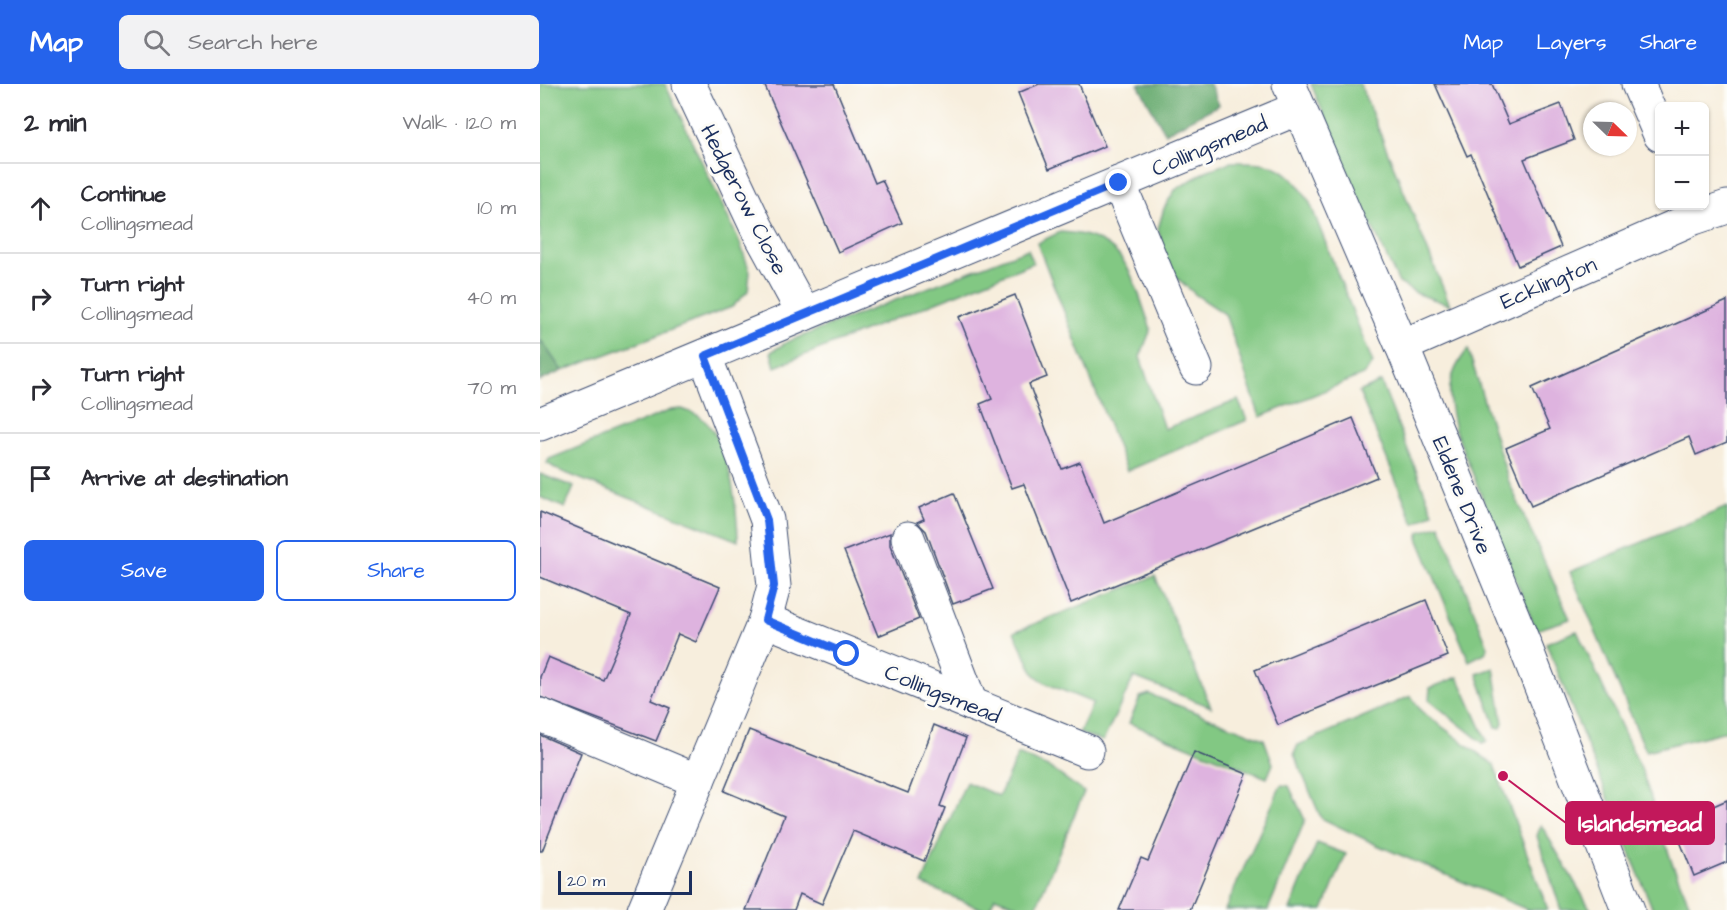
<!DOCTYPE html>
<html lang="en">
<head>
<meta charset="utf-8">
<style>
	body { margin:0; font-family:"Architects Daughter",sans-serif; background:#f2f2f3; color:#2b2b33 }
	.controls { position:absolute; right:18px; top:18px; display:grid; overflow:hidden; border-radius:9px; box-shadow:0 2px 4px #0004 }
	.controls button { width:54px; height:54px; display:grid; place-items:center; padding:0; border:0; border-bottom:2px solid #e1e1e2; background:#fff; color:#2b2b33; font:30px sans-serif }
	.compass { position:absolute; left:1043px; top:18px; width:54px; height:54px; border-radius:50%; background:#fff; box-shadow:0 2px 4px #0004; rotate:113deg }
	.scale { position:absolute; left:18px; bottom:15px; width:134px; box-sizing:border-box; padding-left:6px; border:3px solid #1b2f5e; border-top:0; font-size:16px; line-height:21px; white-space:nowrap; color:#1b2f5e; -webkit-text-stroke:4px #fdfcf7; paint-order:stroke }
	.stop { position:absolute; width:18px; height:18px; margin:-14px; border:4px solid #2563eb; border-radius:50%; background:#fff }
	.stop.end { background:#2563eb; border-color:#fff; box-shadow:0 2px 6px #0008 }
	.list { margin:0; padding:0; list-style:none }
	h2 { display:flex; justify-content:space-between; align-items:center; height:78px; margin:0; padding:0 24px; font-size:26px }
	h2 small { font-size:20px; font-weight:400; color:#7c7c81 }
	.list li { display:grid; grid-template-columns:39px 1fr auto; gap:18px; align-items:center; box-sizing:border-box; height:90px; padding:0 24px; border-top:2px solid #e1e1e2 }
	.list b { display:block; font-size:22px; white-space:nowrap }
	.list p { margin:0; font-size:20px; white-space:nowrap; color:#7c7c81 }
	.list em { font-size:20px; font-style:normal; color:#7c7c81 }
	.actions { display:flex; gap:12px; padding:18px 24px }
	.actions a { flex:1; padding:14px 0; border:2px solid #2563eb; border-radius:9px; text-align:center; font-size:21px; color:#2563eb }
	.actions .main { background:#2563eb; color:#fff }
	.icon { flex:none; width:33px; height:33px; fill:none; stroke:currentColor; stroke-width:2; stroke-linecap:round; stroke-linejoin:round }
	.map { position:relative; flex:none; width:1187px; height:826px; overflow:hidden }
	header { display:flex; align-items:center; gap:36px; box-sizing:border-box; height:84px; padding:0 30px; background:#2563eb; color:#fff }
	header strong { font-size:28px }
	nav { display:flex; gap:33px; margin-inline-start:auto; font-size:21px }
	.search { width:420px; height:54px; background:#f2f2f3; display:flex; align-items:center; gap:15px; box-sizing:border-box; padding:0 21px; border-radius:9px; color:#7c7c81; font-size:22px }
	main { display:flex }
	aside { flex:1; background:#fff }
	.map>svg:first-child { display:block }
	.green { fill:#82c883; stroke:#4e7c70; stroke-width:1.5 }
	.forest { fill:#69ac71; stroke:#426e68; stroke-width:1.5 }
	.building { fill:#deb3df }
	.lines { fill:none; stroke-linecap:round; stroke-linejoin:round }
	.minor-casing { stroke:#3c4c71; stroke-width:35 }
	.minor { stroke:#fff; stroke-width:33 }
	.route { stroke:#2563eb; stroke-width:8 }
	.labels { text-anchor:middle; stroke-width:6; stroke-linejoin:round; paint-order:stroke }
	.street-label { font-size:22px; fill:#1b2f5e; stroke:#fdfcf7 }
	.leader { fill:none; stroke:#c2185b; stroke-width:2 }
	.callout-dot { fill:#c2185b; stroke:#fdfcf7; stroke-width:2 }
	.callout { fill:#c2185b; stroke:#c2185b; stroke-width:2 }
	.callout-label { font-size:24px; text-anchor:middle; font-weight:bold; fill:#fff }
</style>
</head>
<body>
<header>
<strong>Map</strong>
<div class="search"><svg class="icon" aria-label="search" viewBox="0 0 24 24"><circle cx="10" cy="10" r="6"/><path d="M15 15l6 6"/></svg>Search here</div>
<nav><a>Map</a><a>Layers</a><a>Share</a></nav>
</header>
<main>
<aside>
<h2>2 min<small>Walk · 120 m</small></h2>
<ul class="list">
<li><svg class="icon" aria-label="ahead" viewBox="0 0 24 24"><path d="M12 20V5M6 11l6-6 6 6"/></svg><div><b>Continue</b><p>Collingsmead</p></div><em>10 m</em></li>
<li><svg class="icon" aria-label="right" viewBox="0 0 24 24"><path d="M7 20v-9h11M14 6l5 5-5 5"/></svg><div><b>Turn right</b><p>Collingsmead</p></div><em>40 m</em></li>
<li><svg class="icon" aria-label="right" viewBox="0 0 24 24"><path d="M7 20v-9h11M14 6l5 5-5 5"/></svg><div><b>Turn right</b><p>Collingsmead</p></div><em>70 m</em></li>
<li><svg class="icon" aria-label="arrive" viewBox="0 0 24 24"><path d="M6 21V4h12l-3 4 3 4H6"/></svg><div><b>Arrive at destination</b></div></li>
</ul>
<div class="actions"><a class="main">Save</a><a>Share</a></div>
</aside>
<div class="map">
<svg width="1187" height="826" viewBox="0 0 1187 826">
	<rect width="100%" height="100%" fill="#fdfcf7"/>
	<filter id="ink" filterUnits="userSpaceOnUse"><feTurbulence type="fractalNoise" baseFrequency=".0167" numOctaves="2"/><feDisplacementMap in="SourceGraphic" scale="12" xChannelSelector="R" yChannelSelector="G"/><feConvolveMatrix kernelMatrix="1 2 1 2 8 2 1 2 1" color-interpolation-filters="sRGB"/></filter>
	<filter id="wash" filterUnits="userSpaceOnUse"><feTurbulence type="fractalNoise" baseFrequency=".008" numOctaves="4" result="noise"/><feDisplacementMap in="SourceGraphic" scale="24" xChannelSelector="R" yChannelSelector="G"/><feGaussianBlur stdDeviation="1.35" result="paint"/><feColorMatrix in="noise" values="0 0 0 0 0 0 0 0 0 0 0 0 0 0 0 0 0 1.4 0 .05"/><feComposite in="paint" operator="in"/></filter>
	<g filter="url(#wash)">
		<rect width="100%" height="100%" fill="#f7eedd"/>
		<g class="green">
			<path d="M 0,0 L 125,0 L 200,159 L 210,188 L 208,207 L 192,223 L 22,287 L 0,255 Z"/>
			<path d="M 771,0 L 820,0 L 910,221 L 878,210 L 859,199 L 819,115 Z"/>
			<path d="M 691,78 C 734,77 748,82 770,119 L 833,279 L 823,291 L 720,333 L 685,230 L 656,211 L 637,194 L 625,172 L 618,145 L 624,124 L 635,106 L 666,87 Z"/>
			<path d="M 520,148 C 588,151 591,191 611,245 L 600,273 L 624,345 L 698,316 L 707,336 L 587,387 L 497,159 Z"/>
			<path d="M 488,165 L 493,179 L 235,283 L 231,268 L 247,258 Z"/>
			<path d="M 928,265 L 969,398 L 1030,535 L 996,546 L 915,346 C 908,312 904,295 928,265 Z"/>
			<path d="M 841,298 L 893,429 L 874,440 L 819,308 Z"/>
			<path d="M 142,325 C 147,327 154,329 159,332 C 190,353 197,423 198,457 L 18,386 L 7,379 L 9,375 L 131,326 Z"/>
			<path d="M 0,390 L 34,403 L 25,424 L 0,413 Z"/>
			<path d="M 1187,423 L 1187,647 L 1106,667 L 1030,488 Z"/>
			<path d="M 900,441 L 948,563 L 945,569 L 929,577 L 878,454 L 880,448 Z"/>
			<path d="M 615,492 L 671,623 L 594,593 L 563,657 L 539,649 L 553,619 L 505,599 L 494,590 L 474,548 Z"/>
			<path d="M 1037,547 L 1102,687 L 1132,779 L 1152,826 L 1113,826 L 1006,559 Z"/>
			<path d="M 954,584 L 963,639 L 961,644 L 956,643 L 937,590 Z"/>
			<path d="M 918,593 L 947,657 L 943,659 L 889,616 L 890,604 Z"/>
			<path d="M 609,610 L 724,655 L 733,680 L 727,694 L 589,639 L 600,613 Z"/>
			<path d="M 871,612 L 881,627 L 954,681 L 1008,826 L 988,826 L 837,761 L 781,734 L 754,670 L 758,661 Z"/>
			<path d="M 478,670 L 510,684 L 544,708 L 495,826 L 488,826 L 455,813 L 449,826 L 444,826 L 382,800 L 426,698 L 459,712 Z"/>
			<path d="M 741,701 L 749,702 L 765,736 L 728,826 L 685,826 Z"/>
			<path d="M 1001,741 L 1051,826 L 1021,826 L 997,752 Z"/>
			<path d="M 777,759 L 806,770 L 783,826 L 750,826 Z"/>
		</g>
		<g class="forest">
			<path d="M 598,0 L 670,0 L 679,21 L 625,49 Z"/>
			<path d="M 0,255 L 22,287 L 0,297 Z"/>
		</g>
		<g id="blocks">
			<g class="building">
				<path d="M 224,0 L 294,0 L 335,99 L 342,96 L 362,139 L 298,168 Z"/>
				<path d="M 499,0 L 539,0 L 565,62 L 509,85 L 478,9 Z"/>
				<path d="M 895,0 L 952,0 L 969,40 L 1021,20 L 1034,56 L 984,75 L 1021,163 L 978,182 L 931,70 L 927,72 Z"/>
				<path d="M 475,211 L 507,293 L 489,300 L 506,345 L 522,385 L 540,378 L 564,439 L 813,334 L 837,393 L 531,519 L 484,400 L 472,404 L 440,320 L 452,315 L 419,233 Z"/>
				<path d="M 1187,217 L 1187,358 L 1156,371 L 1149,353 L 991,422 L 966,364 L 1010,345 L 992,304 Z"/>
				<path d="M 414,409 L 453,505 L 413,520 L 386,447 L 377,438 L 384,435 L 379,424 Z"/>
				<path d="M 0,428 L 180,503 L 156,558 L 138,550 L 111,616 L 130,624 L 116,657 L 0,613 L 0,593 L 8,573 L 63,596 L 91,531 L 0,493 Z"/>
				<path d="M 350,449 L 350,461 L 379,535 L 338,552 L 304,467 Z"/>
				<path d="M 886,516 L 908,572 L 738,641 L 715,586 Z"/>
				<path d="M 394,641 L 426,654 L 400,722 L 405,724 L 384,777 L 313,747 L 282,820 L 260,810 L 254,826 L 206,826 L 244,732 L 184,707 L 209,646 L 368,709 Z"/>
				<path d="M 0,651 L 41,669 L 2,767 L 0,767 Z"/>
				<path d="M 654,668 L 707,690 L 650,826 L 579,826 L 601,774 L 608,777 Z"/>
				<path d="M 1187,716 L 1187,778 L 1154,792 L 1133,740 Z"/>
			</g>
		</g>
	</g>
	<g filter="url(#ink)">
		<use href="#blocks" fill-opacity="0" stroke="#3c4c71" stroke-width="1.5"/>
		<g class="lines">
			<g class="minor-casing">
				<g id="minor">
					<path d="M 149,0 L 216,142 L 264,230"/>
					<path d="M 749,0 L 862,262 L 985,562 L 1088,826"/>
					<path d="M 1098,0 L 1120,51"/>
					<path d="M 579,99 L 656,284"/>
					<path d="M 862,262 L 1154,134 L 1187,123"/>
					<path d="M 0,340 L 759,24"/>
					<path d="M 368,454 L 431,620"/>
					<path d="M 225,536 L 547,667"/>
					<path d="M 0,631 L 158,697"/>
					<path d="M 104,826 L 225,536 L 234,502 L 227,436 L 165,272"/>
				</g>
			</g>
			<use href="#minor" class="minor"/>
		</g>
	</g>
	<g class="lines" filter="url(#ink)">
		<path class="route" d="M 307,570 L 225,536 L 234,502 L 227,436 L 165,272 L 579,99"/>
	</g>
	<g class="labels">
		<g class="street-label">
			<text transform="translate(669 61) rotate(-23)" y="8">Collingsmead</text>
			<text transform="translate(205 115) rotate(63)" y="8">Hedgerow Close</text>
			<text transform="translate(1008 198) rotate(-23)" y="8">Ecklington</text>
			<text transform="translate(923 411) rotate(68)" y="8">Eldene Drive</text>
			<text transform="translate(403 609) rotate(22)" y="8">Collingsmead</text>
		</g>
	</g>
	<path class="leader" d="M963 692L1026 739"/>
	<circle class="callout-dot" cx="963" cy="692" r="6"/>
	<rect class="callout" x="1026" y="718" width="148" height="42" rx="6"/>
	<g class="callout-label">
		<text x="1100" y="747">Islandsmead</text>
	</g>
</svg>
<div class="controls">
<button>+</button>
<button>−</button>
</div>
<svg class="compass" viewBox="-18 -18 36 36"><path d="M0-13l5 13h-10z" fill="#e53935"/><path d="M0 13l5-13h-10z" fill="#7c7c81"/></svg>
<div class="scale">20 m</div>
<div class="stop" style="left:307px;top:570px"></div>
<div class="stop end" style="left:579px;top:99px"></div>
</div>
</main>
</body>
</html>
